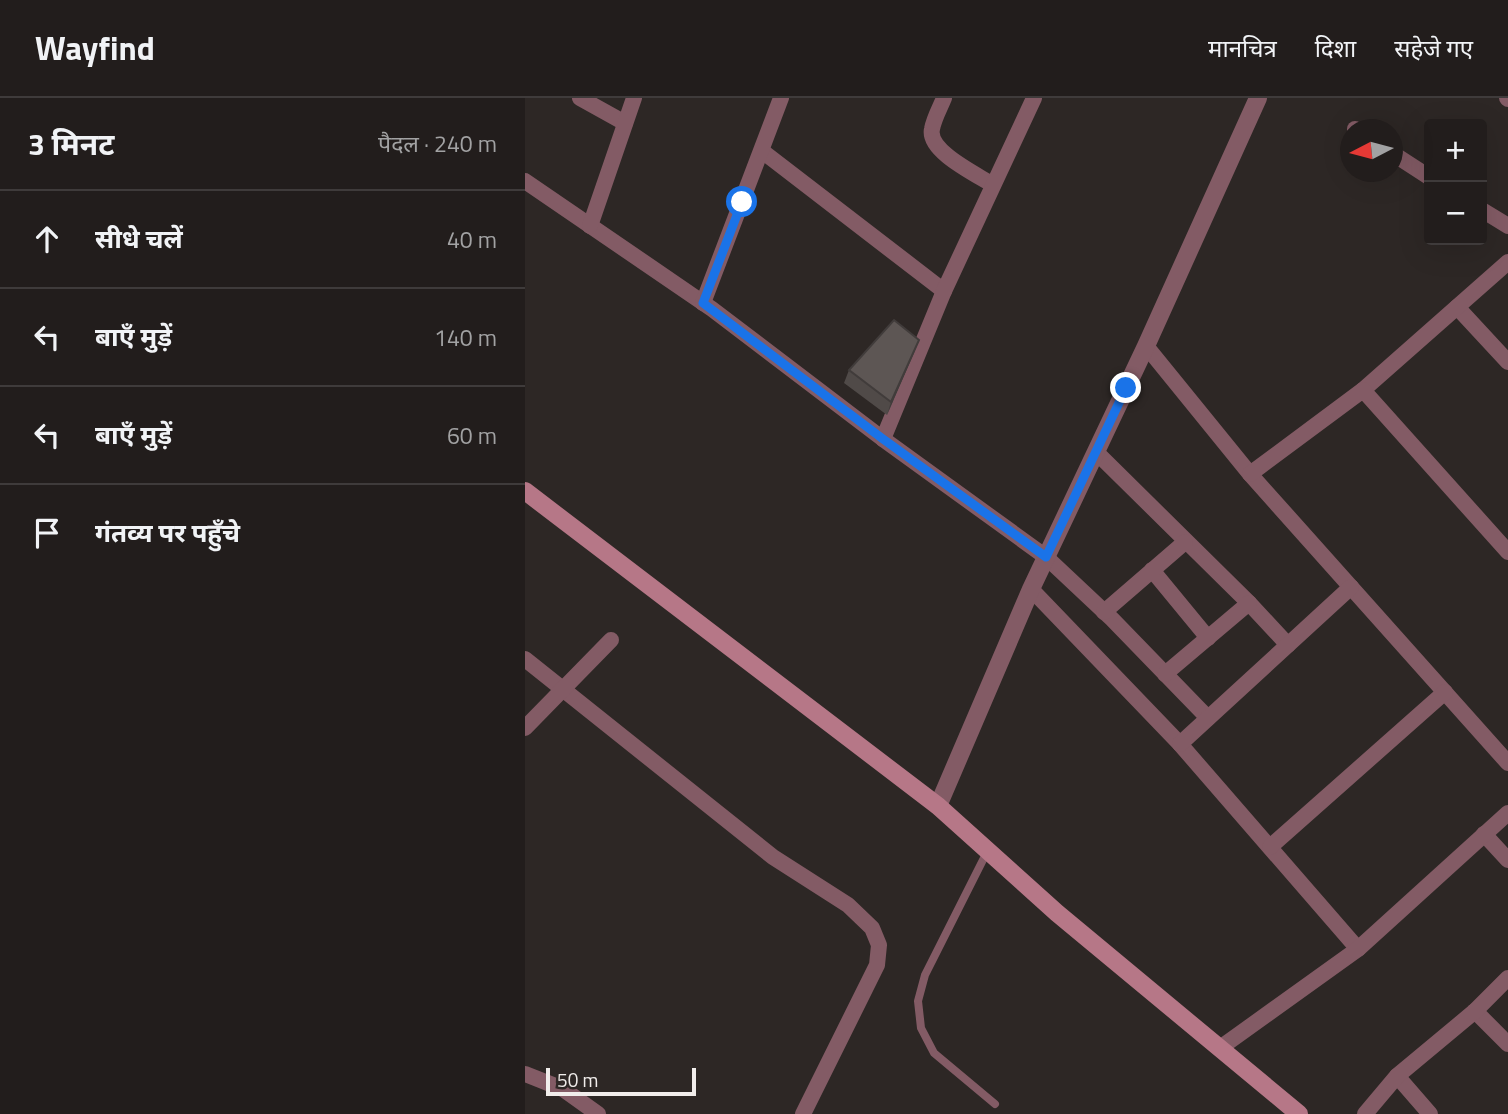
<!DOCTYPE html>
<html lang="hi">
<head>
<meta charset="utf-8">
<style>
	body { margin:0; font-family:"Titillium Web","Noto Sans Devanagari",sans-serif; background:#2a2625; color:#f1f3f6 }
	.controls { position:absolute; right:21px; top:21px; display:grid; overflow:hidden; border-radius:7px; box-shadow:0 7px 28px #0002 }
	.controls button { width:63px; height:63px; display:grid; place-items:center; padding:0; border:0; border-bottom:2px solid #3f3b3b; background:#221d1c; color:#f1f3f6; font:35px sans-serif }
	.compass { position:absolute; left:815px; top:21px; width:63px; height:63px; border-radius:50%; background:#221d1c; box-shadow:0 7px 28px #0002; rotate:264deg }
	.scale { position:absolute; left:21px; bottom:18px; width:150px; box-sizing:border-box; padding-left:7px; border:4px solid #f1edeb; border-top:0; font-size:19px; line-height:24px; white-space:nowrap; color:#f1edeb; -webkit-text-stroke:5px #2d2725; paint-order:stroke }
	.stop { position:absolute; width:21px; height:21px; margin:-16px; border:5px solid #1a73e8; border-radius:50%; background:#fff }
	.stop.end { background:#1a73e8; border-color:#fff; box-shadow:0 2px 7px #0008 }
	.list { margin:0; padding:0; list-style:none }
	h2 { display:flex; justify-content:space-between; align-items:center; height:91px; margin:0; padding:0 28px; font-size:30px }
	h2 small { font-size:23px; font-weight:400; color:#a2a2a3 }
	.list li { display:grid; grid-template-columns:46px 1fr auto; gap:21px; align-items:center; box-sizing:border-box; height:98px; padding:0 28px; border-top:2px solid #3f3b3b }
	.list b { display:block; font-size:26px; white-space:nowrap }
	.list em { font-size:23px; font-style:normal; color:#a2a2a3 }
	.icon { flex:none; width:38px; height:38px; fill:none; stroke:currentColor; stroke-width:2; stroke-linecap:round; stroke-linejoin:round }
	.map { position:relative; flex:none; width:983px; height:1016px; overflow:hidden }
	header { display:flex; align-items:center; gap:42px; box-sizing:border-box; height:98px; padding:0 35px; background:#221d1c; border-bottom:2px solid #3f3b3b }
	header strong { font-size:33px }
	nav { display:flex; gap:38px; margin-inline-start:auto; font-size:24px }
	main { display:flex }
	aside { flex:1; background:#221d1c }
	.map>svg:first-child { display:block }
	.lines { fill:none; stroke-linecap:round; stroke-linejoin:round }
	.service { stroke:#835b65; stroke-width:8 }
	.minor { stroke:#835b65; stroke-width:16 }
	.tertiary { stroke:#835b65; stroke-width:18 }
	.secondary { stroke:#b67787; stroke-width:18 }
	.wall { fill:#504a48 }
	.shaded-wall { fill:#413c3b }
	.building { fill:#5d5654; stroke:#413c3b; stroke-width:2 }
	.route { stroke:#1a73e8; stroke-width:9 }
</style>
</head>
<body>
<header>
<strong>Wayfind</strong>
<nav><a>मानचित्र</a><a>दिशा</a><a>सहेजे गए</a></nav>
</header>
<main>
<aside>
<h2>3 मिनट<small>पैदल · 240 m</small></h2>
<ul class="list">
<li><svg class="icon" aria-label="ahead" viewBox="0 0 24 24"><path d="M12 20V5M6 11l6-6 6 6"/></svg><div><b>सीधे चलें</b></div><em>40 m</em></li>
<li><svg class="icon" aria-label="left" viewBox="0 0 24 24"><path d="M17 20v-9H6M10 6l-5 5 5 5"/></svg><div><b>बाएँ मुड़ें</b></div><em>140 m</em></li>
<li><svg class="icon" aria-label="left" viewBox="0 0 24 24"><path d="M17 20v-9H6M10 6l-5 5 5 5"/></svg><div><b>बाएँ मुड़ें</b></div><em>60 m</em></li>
<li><svg class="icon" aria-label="arrive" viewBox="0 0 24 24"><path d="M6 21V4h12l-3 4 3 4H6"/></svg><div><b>गंतव्य पर पहुँचे</b></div></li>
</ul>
</aside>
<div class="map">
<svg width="983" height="1016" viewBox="0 0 983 1016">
	<rect width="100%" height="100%" fill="#2d2725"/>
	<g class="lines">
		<path class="service" d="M 463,752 L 400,877 L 393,903 L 396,930 L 409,955 L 470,1006"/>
		<g class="minor">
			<path d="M 55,0 L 100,25"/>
			<path d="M 419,0 C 415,10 409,20 407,31 C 402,53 451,76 468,87"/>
			<path d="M 982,0 L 983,1"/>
			<path d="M 830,31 L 830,32"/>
			<path d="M 237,53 L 419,193"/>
			<path d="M 867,55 L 904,79"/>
			<path d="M 0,83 L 187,211 L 358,341 L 521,459 L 587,521 L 683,620"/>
			<path d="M 957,112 L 983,128"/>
			<path d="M 65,128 L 109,0"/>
			<path d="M 178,205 L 256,0"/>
			<path d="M 932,209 L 983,264"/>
			<path d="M 621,248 L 725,376 L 983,665"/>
			<path d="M 838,292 L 983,164"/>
			<path d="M 358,341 L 419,193 L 509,0"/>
			<path d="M 571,354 L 724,505 L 763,547"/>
			<path d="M 725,376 L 838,292 L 983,454"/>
			<path d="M 627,472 L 683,540"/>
			<path d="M 506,491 L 655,646 L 833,851"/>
			<path d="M 579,514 L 660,444"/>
			<path d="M 0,561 L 248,759 L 323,807 L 347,830 L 354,847 L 352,867 L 278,1016"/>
			<path d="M 640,576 L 724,505"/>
			<path d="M 0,630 L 86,542"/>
			<path d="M 655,646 L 826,489"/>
			<path d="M 959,736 L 983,762"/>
			<path d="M 745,749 L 920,594"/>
			<path d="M 950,913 L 983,946"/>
			<path d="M 695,950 L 833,851 L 983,715"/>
			<path d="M 0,976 L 38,991 L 73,1016"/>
			<path d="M 872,978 L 905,1016"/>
			<path d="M 840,1016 L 872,978 L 950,913 L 983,880"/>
		</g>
		<path class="tertiary" d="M 413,708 L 506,491 L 621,248 L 733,0"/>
		<path class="secondary" d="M 0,393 L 413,708 L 532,815 L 774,1016"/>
	</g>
	<path class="wall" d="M 394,242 L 362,317 L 319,285 L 324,272 Z"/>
	<path class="shaded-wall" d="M 394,242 L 389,255 L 362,317 L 366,304 Z"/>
	<path class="building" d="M 369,222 L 394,242 L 366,304 L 324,272 Z"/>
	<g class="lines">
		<path class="route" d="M 217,104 L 178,205 L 358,341 L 521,459 L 601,290"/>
	</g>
</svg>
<div class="controls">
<button>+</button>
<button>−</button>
</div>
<svg class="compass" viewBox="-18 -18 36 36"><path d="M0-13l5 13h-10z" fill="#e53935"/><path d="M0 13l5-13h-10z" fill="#a2a2a3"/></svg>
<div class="scale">50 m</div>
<div class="stop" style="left:217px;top:104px"></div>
<div class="stop end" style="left:601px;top:290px"></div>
</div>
</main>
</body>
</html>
